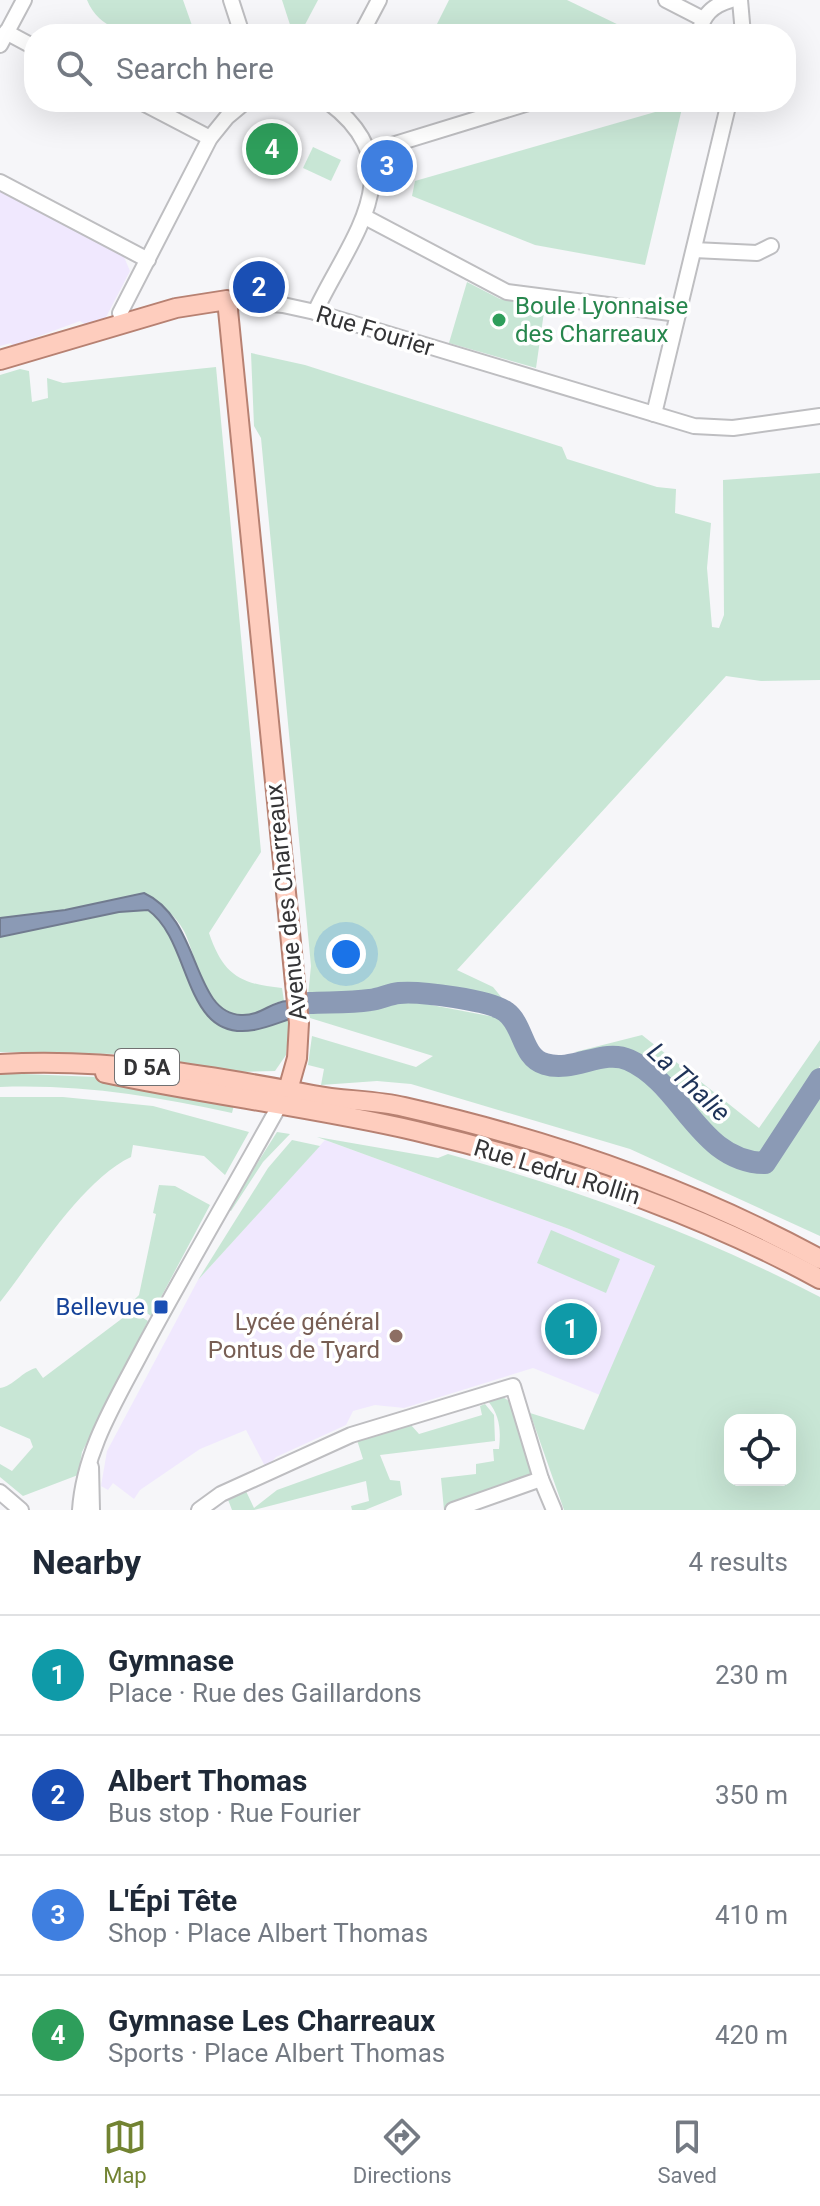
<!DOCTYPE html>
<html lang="en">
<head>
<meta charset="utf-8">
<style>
	body { margin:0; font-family:Roboto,sans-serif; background:#f2f2f3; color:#1f2937 }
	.controls { position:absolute; right:24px; bottom:24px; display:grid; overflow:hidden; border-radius:16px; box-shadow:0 8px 32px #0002 }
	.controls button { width:72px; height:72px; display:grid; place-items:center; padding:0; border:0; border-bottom:2px solid #e0e1e3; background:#fff; color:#1f2937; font:40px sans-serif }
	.you { position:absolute; left:346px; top:954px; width:28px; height:28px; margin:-20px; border:6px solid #fff; border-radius:50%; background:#1a73e8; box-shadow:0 0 0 12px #1a73e833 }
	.badge { display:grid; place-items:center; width:52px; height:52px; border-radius:50%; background:#728332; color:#fff; font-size:26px; font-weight:700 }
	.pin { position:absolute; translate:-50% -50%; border:4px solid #fff; box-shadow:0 2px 8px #0006 }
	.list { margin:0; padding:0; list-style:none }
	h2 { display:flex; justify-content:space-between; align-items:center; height:104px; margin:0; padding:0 32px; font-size:34px }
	h2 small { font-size:26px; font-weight:400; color:#747a83 }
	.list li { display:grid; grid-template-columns:52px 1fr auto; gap:24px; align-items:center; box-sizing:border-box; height:120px; padding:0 32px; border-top:2px solid #e0e1e3 }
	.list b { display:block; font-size:30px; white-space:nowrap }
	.list p { margin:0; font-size:26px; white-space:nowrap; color:#747a83 }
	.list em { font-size:26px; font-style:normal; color:#747a83 }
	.icon { flex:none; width:44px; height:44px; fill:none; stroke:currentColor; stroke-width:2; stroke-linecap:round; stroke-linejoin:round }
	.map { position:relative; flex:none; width:820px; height:1510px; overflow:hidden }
	.search { position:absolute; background:#fff; box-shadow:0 8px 32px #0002; left:24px; right:24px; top:24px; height:88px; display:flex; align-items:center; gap:20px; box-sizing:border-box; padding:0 28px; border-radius:32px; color:#747a83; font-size:30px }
	.sheet { height:584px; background:#fff }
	nav { display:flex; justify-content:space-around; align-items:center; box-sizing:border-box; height:112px; border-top:2px solid #e0e1e3; background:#fff; font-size:22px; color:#747a83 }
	nav a { display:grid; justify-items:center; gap:4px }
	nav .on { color:#728332 }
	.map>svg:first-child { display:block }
	.education { fill:#f0e8fe }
	.green { fill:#c8e6d5; fill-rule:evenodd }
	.water { fill:#8b9ab5; stroke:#717b8f; stroke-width:2 }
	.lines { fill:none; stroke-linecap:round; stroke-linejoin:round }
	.river { stroke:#8b9ab5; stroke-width:22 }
	.minor-casing { stroke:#bebec1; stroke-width:18 }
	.major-casing { stroke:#b78172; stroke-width:22 }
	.minor { stroke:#fff; stroke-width:14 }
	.major { stroke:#fecdbe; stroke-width:18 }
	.leisure-dot { fill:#2e9e5b; stroke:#fff; stroke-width:3 }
	.transit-dot { fill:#1a4fb4; stroke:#fff; stroke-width:3 }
	.education-dot { fill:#8d6e63; stroke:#fff; stroke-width:3 }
	.labels { text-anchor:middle; stroke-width:7; stroke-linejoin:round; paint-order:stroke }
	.shield { fill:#fff; stroke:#717172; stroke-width:2 }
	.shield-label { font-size:22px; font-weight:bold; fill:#343436 }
	.leisure-label { font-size:24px; fill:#27864d; stroke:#fff; text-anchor:start }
	.street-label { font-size:24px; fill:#343436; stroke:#fff }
	.transit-label { font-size:24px; fill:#164399; stroke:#fff; text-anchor:end }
	.education-label { font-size:24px; fill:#785e54; stroke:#fff; text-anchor:end }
	.water-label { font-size:26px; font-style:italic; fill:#1e3258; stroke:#fff }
</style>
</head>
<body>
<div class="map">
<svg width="820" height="1510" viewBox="0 0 820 1510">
	<rect width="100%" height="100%" fill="#f6f6f9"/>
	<g class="education">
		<path d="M 0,191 L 124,257 L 130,271 L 104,321 L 86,325 L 80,321 L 12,346 L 11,343 L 0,346 Z"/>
		<path d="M 325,1140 L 569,1229 L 655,1266 L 600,1395 L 533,1368 L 404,1408 L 375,1405 L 353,1411 L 346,1425 L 276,1457 L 266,1468 L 246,1430 L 200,1449 L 140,1490 L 134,1499 L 113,1483 L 108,1490 L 101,1486 L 107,1451 L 198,1280 Z"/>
	</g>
	<g class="green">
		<path d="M 87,0 L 183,0 L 195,34 C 156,34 105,43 87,0 Z"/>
		<path d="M 282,0 L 318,0 L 300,34 L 293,34 Z"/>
		<path d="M 449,0 L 567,0 L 623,27 L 594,34 L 432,34 Z"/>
		<path d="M 683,104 L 645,265 L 535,245 L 412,196 L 415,181 Z"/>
		<path d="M 313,147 L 341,160 L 331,181 L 303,168 Z"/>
		<path d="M 467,282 L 500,299 L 545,305 L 536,368 L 449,343 Z"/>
		<path d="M 251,353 L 305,365 L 562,447 L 567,459 L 657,487 L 676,489 L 675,513 L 711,523 L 707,568 L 712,627 L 719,628 L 724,615 L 723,480 L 820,473 L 820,680 L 761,681 L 726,676 L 457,970 L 493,987 L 502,998 L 416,984 L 377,993 L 308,996 L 311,966 L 261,438 L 254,426 Z"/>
		<path d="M 216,367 L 261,852 L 209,933 C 223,974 239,984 282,988 L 284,1001 C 268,1002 261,1017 239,1015 C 201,1011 198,959 184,931 C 175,914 160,904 144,893 L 65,910 L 0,918 L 0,375 L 20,369 L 29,371 L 32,402 L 48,398 L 47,378 L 63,383 Z"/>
		<path d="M 148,910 C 192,941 182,1043 254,1030 C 266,1028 278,1023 290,1019 L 286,1055 L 275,1071 L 238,1072 L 117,1054 L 0,1052 L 0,937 L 119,912 Z"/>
		<path d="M 400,999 L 505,1019 C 523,1056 534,1079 580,1070 C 599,1066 611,1060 630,1067 C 672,1105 704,1165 766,1170 L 820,1091 L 820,1236 L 630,1149 L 411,1084 L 377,1081 L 321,1085 L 324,1069 L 308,1065 L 312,1036 L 416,1067 L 433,1056 L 310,1018 L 309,1011 L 362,1008 Z"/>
		<path d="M 642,1035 L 759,1128 L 820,1040 L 820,1066 L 764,1156 L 750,1155 L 710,1130 L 644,1061 L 629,1052 L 575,1052 Z"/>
		<path d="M 0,1073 L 96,1077 L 234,1105 L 232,1113 C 155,1096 79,1084 0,1087 Z"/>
		<path d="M 0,1097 L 63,1097 L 153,1106 L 249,1132 L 225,1175 L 204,1156 L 133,1145 L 131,1157 C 82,1180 34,1259 0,1302 Z"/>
		<path d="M 277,1132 L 290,1134 L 263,1162 L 231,1211 L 228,1209 Z"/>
		<path d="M 317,1137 L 438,1158 L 448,1154 C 577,1189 701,1235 820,1297 L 820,1510 L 564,1510 L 530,1413 L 584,1430 L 655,1266 L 569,1229 ZM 790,1420 L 790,1480 L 730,1480 L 730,1420 Z"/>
		<path d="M 292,1140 L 320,1146 L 198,1280 L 268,1168 Z"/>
		<path d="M 159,1185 L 175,1186 L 210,1205 L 151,1316 L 136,1305 L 135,1299 L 139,1295 L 156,1214 L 153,1213 Z"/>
		<path d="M 551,1230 L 620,1259 L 606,1293 L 537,1263 Z"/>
		<path d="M 132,1311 L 148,1321 L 82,1452 L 78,1475 L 23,1496 L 0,1477 L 0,1464 L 12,1471 L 33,1447 L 30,1439 L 0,1426 L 0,1388 C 14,1386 21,1372 36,1368 L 43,1378 Z"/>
		<path d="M 503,1397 L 512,1403 L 532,1468 L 530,1474 L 444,1510 L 441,1478 L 476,1474 L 476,1464 L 494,1461 L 493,1449 L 499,1449 C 501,1430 500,1416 488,1401 Z"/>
		<path d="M 485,1404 L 494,1415 L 495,1441 L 380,1455 L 390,1480 L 400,1481 L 402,1495 L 365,1510 L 352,1510 L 351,1506 L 369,1501 L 366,1481 L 254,1510 L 232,1510 L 227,1497 L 245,1489 L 254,1508 L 277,1490 L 363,1459 L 357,1440 L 411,1425 L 419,1434 L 482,1415 L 480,1406 Z"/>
	</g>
	<path class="water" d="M 144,893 C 201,919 192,1013 241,1015 C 261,1016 270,1002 287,1001 L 290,1019 C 278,1023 266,1028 254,1030 C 182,1043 193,942 148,910 L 119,912 L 0,937 L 0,918 L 65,910 Z"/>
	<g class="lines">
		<path class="river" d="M 309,1003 C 329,1002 350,1003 370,1000 C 380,999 389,994 399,993 C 420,991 491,1000 506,1012 C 524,1025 522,1058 545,1064 C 573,1073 603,1048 629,1060 C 683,1084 699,1162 765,1163 L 820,1079"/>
		<g class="minor-casing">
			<g id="minor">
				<path d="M 231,0 L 242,34"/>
				<path d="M 666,0 L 703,19"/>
				<path d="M 740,0 L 743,34"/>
				<path d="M 6,32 L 34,47"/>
				<path d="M 361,34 L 379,0"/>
				<path d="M 699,34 C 702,15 713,5 731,0"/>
				<path d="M 0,45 L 24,0"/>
				<path d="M 141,102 L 210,138"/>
				<path d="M 369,152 L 532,102"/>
				<path d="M 0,182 L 148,260"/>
				<path d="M 365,217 L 507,292 L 678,314"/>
				<path d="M 694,250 L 757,253 L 771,246"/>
				<path d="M 227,300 L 283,305 L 315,312 L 694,426 L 733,428 L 820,416"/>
				<path d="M 315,312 C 349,239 417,168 328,102"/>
				<path d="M 123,322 L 120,313 L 210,138 L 227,117 L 245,102"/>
				<path d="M 654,414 L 729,102"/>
				<path d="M 91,1467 L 92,1510"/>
				<path d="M 541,1479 L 554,1510"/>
				<path d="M 0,1492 L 21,1510"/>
				<path d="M 80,1510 C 84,1450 117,1399 144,1347 C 189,1263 238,1181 284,1097"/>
				<path d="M 199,1510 L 221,1494 L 351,1435 L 513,1386 L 541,1479 L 453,1510"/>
			</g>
		</g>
		<g class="major-casing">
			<g id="major">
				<path d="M 0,360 L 176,308 L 227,300 L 299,1023 L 297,1058 L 288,1090"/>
				<path d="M 0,1064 C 109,1058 207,1075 313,1095 C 343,1101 375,1100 404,1107 C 546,1139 692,1189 820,1259"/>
				<path d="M 105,1073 C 208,1095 313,1107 416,1131 C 556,1164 693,1210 820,1279"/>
			</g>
		</g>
		<use href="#minor" class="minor"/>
		<use href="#major" class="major"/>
	</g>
	<circle class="leisure-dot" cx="499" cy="320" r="8"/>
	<rect class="transit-dot" x="153" y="1299" width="16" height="16" rx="4"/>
	<circle class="education-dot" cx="396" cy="1336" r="8"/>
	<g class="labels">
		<rect class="shield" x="115" y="1049" width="64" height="36" rx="6"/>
		<g class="shield-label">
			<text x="147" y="1075">D 5A</text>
		</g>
		<g class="leisure-label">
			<text x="515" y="314">Boule Lyonnaise<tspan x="515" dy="28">des Charreaux</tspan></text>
		</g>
		<g class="street-label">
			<text transform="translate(375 331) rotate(17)" y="8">Rue Fourier</text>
			<text transform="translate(286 902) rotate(-96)" y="8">Avenue des Charreaux</text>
			<text transform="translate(557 1172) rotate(17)" y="8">Rue Ledru Rollin</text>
		</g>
		<g class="transit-label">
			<text x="145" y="1315">Bellevue</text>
		</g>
		<g class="education-label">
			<text x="380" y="1330">Lycée général<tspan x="380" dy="28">Pontus de Tyard</tspan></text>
		</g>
		<g class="water-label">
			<text transform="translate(689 1082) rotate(43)" y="9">La Thalie</text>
		</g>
	</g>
</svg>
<div class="controls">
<button><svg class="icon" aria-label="locate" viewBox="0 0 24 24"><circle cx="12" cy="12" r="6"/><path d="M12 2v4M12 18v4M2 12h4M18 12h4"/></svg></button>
</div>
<div class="you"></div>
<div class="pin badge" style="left:571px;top:1329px;background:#0f9aa8">1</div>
<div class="pin badge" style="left:259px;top:287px;background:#1a4fb4">2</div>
<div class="pin badge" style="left:387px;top:166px;background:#3f7fe0">3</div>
<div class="pin badge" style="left:272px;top:149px;background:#2e9e5b">4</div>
<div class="search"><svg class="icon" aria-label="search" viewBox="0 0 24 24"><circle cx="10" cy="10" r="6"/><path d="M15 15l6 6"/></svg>Search here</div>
</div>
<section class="sheet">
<h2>Nearby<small>4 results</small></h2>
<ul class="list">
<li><span class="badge" style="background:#0f9aa8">1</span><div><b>Gymnase</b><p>Place · Rue des Gaillardons</p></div><em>230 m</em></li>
<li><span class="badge" style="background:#1a4fb4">2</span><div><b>Albert Thomas</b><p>Bus stop · Rue Fourier</p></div><em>350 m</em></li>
<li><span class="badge" style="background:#3f7fe0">3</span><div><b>L'Épi Tête</b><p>Shop · Place Albert Thomas</p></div><em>410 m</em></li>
<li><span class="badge" style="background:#2e9e5b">4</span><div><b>Gymnase Les Charreaux</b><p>Sports · Place Albert Thomas</p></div><em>420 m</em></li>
</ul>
</section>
<nav>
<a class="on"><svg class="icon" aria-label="map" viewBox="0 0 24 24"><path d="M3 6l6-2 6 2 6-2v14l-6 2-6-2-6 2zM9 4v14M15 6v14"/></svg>Map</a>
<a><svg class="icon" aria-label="directions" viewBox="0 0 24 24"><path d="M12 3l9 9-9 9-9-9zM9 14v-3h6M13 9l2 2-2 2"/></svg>Directions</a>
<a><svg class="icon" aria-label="saved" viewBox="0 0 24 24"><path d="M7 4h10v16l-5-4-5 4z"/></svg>Saved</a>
</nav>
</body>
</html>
